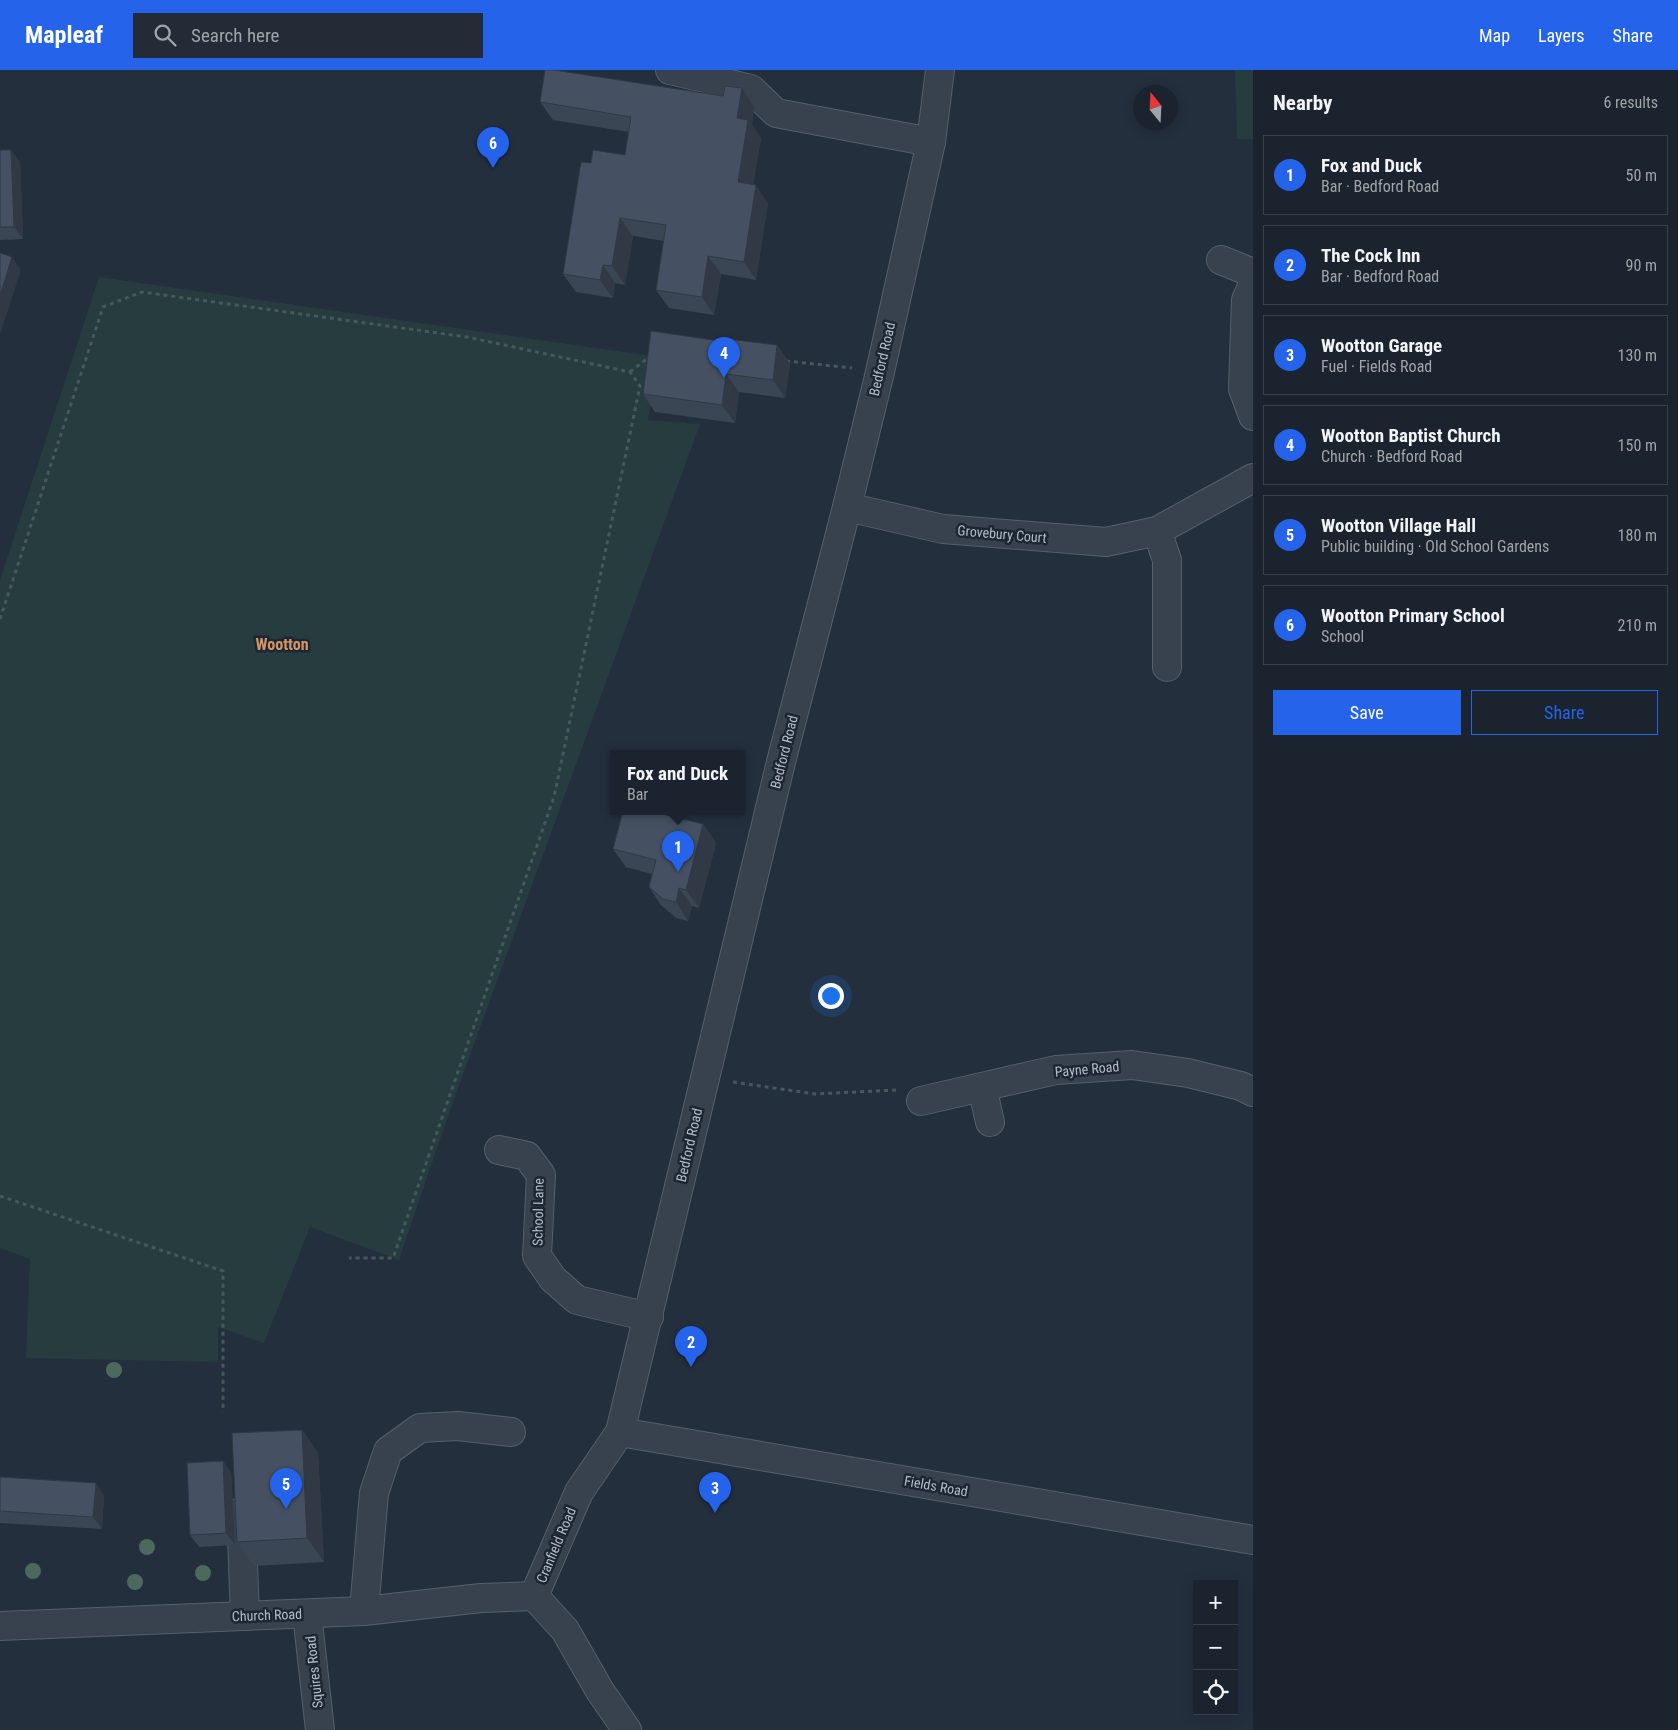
<!DOCTYPE html>
<html lang="en">
<head>
<meta charset="utf-8">
<style>
	body { margin:0; font-family:"Roboto Condensed",sans-serif; background:#242b36; color:#f1f3f6 }
	.controls { position:absolute; right:15px; bottom:15px; display:grid; overflow:hidden; border-radius:0px; box-shadow:0 2px 12px #0003 }
	.controls button { width:45px; height:45px; display:grid; place-items:center; padding:0; border:0; border-bottom:1px solid #39404a; background:#1b232e; color:#f1f3f6; font:25px sans-serif }
	.compass { position:absolute; left:1133px; top:15px; width:45px; height:45px; border-radius:50%; background:#1b232e; box-shadow:0 2px 12px #0003; rotate:342deg }
	.you { position:absolute; left:830px; top:925px; width:18px; height:18px; margin:-12px; border:4px solid #fff; border-radius:50%; background:#1a73e8; box-shadow:0 0 0 8px #1a73e833 }
	.badge { display:grid; place-items:center; width:32px; height:32px; border-radius:50%; background:#2563eb; color:#fff; font-size:16px; font-weight:700 }
	.pin { position:absolute; translate:-50% -41px; filter:drop-shadow(0 1px 2px #0008) }
	.pin::after { content:''; position:absolute; top:26px; width:18px; height:15px; background:inherit; clip-path:polygon(0 0,100% 0,50% 100%) }
	.popup { position:absolute; left:610px; top:680px; width:135px; height:65px; box-sizing:border-box; display:grid; place-content:center; border-radius:0px; background:#1b232e; filter:drop-shadow(0 1px 4px #0005); font-size:16px; white-space:nowrap; color:#a0a4aa }
	.popup b { font-size:19px; color:#f1f3f6 }
	.popup::after { content:''; position:absolute; left:50%; top:100%; margin-left:-10px; border:10px solid transparent; border-top-color:#1b232e }
	.list { margin:0; padding:0; list-style:none }
	h2 { display:flex; justify-content:space-between; align-items:center; height:65px; margin:0; padding:0 20px; font-size:21px }
	h2 small { font-size:16px; font-weight:400; color:#a0a4aa }
	.list li { display:grid; grid-template-columns:32px 1fr auto; gap:15px; align-items:center; box-sizing:border-box; height:80px; margin:0 10px 10px; padding:0 10px; border:1px solid #39404a; border-radius:0px }
	.list b { display:block; font-size:19px; white-space:nowrap }
	.list p { margin:0; font-size:16px; white-space:nowrap; color:#a0a4aa }
	.list em { font-size:16px; font-style:normal; color:#a0a4aa }
	.actions { display:flex; gap:10px; padding:15px 20px }
	.actions a { flex:1; padding:11px 0; border:1px solid #2563eb; border-radius:0px; text-align:center; font-size:18px; color:#2563eb }
	.actions .main { background:#2563eb; color:#fff }
	.icon { flex:none; width:28px; height:28px; fill:none; stroke:currentColor; stroke-width:2; stroke-linecap:round; stroke-linejoin:round }
	.map { position:relative; flex:none; width:1253px; height:1660px; overflow:hidden }
	header { display:flex; align-items:center; gap:30px; box-sizing:border-box; height:70px; padding:0 25px; background:#2563eb; color:#fff }
	header strong { font-size:24px }
	nav { display:flex; gap:28px; margin-inline-start:auto; font-size:18px }
	.search { width:350px; height:45px; background:#242b36; display:flex; align-items:center; gap:12px; box-sizing:border-box; padding:0 18px; border-radius:0px; color:#a0a4aa; font-size:19px }
	main { display:flex }
	aside { flex:1; background:#1b232e }
	.map>svg:first-child { display:block }
	.green { fill:#263c3f }
	.lines { fill:none; stroke-linecap:round; stroke-linejoin:round }
	.minor-casing { stroke:#565f6c; stroke-width:30 }
	.path { stroke:#44595c; stroke-width:3; stroke-dasharray:4 4; stroke-linecap:butt }
	.minor { stroke:#38414e; stroke-width:28 }
	.tree { fill:#4b6a5d }
	.wall { fill:#3b4654 }
	.shaded-wall { fill:#303945 }
	.building { fill:#455162; stroke:#303945 }
	.labels { text-anchor:middle; stroke-width:5; stroke-linejoin:round; paint-order:stroke }
	.street-label { font-size:14px; fill:#b4bcc9; stroke:#1d2633 }
	.quarter-label { font-size:16px; font-weight:bold; fill:#d59563; stroke:#1d2633 }
</style>
</head>
<body>
<header>
<strong>Mapleaf</strong>
<div class="search"><svg class="icon" aria-label="search" viewBox="0 0 24 24"><circle cx="10" cy="10" r="6"/><path d="M15 15l6 6"/></svg>Search here</div>
<nav><a>Map</a><a>Layers</a><a>Share</a></nav>
</header>
<main>
<div class="map">
<svg width="1253" height="1660" viewBox="0 0 1253 1660">
	<rect width="100%" height="100%" fill="#242f3e"/>
	<g class="green">
		<path d="M 1235,0 L 1253,0 L 1253,69 L 1237,69 Z"/>
		<path d="M 99,207 L 659,287 L 648,350 L 700,354 L 449,1043 L 399,1190 L 310,1157 L 264,1273 L 218,1257 L 218,1292 L 26,1288 L 30,1189 L 0,1178 L 0,510 Z"/>
	</g>
	<g class="lines">
		<g class="minor-casing">
			<g id="minor">
				<path d="M 670,0 L 751,19 L 776,43 L 931,72"/>
				<path d="M 1221,190 L 1253,203"/>
				<path d="M 1253,214 L 1246,230 L 1243,319 L 1253,346"/>
				<path d="M 847,437 L 943,459 L 1106,472 L 1157,461 L 1253,408"/>
				<path d="M 1157,461 L 1167,490 L 1167,597"/>
				<path d="M 982,1017 L 990,1052"/>
				<path d="M 921,1031 L 1056,1000 L 1132,995 L 1188,1003 L 1241,1016 L 1253,1022"/>
				<path d="M 499,1080 L 527,1086 L 541,1105 L 537,1186 L 553,1209 L 577,1230 L 649,1247"/>
				<path d="M 620,1362 L 1253,1470"/>
				<path d="M 241,1442 L 245,1546"/>
				<path d="M 534,1526 L 579,1422 L 620,1362 L 781,692 L 847,437 L 880,302 L 931,72 L 940,0"/>
				<path d="M 534,1526 L 565,1560 L 600,1621 L 627,1660"/>
				<path d="M 364,1541 L 374,1423 L 388,1381 L 420,1358 L 458,1356 L 511,1362"/>
				<path d="M 307,1544 L 320,1660"/>
				<path d="M 0,1556 L 364,1541 L 481,1528 L 534,1526"/>
			</g>
		</g>
		<g class="path">
			<path d="M 786,291 L 852,298"/>
			<path d="M 630,302 L 649,287"/>
			<path d="M 0,549 L 103,237 L 142,222 L 467,267 L 630,302 L 640,316 L 554,727 L 393,1188 L 349,1188"/>
			<path d="M 733,1012 L 815,1024 L 896,1020"/>
			<path d="M 0,1126 L 223,1201 L 223,1342"/>
		</g>
		<use href="#minor" class="minor"/>
	</g>
	<g class="tree">
		<circle cx="114" cy="1300" r="8"/>
		<circle cx="147" cy="1477" r="8"/>
		<circle cx="33" cy="1501" r="8"/>
		<circle cx="203" cy="1503" r="8"/>
		<circle cx="135" cy="1512" r="8"/>
	</g>
	<g class="wall">
		<path d="M 540,32 L 754,37 L 752,55 L 761,68 L 753,115 L 768,133 L 756,210 L 721,204 L 714,245 L 669,238 L 656,220 L 664,171 L 633,166 L 625,215 L 615,213 L 613,228 L 576,222 L 563,204 L 591,93 L 625,85 L 629,62 L 553,50 Z"/>
		<path d="M 0,80 L 20,92 L 23,169 L 0,170 Z"/>
		<path d="M 727,272 L 777,275 L 790,294 L 785,328 L 739,322 L 735,353 L 655,342 L 643,324 Z"/>
		<path d="M 703,754 L 716,773 L 699,838 L 692,836 L 688,851 L 676,848 L 661,835 L 649,817 L 652,804 L 626,797 L 613,779 Z"/>
		<path d="M 302,1360 L 318,1383 L 324,1492 L 254,1496 L 237,1472 Z"/>
		<path d="M 223,1391 L 231,1403 L 235,1475 L 199,1477 L 190,1465 Z"/>
		<path d="M 0,1407 L 104,1425 L 102,1459 L 0,1453 Z"/>
	</g>
	<g class="shaded-wall">
		<path d="M 742,18 L 754,37 L 752,55 L 761,68 L 751,131 L 738,112 L 737,48 Z"/>
		<path d="M 11,80 L 20,92 L 23,169 L 14,157 Z"/>
		<path d="M 756,115 L 768,133 L 756,210 L 744,192 Z"/>
		<path d="M 620,148 L 633,166 L 625,215 L 612,196 Z"/>
		<path d="M 708,186 L 721,204 L 714,245 L 702,227 Z"/>
		<path d="M 12,187 L 21,200 L 0,265 L 0,226 Z"/>
		<path d="M 603,195 L 615,213 L 613,228 L 600,210 Z"/>
		<path d="M 777,275 L 790,294 L 785,328 L 773,310 Z"/>
		<path d="M 726,304 L 739,322 L 735,353 L 722,335 Z"/>
		<path d="M 703,754 L 716,773 L 699,838 L 686,820 Z"/>
		<path d="M 679,818 L 692,836 L 688,851 L 676,832 Z"/>
		<path d="M 302,1360 L 318,1383 L 324,1492 L 307,1468 Z"/>
		<path d="M 223,1391 L 231,1403 L 235,1475 L 226,1463 Z"/>
		<path d="M 96,1413 L 104,1425 L 102,1459 L 93,1447 Z"/>
	</g>
	<g class="building">
		<path d="M 545,0 L 554,0 L 723,26 L 725,16 L 742,18 L 737,48 L 748,50 L 738,112 L 756,115 L 744,192 L 708,186 L 702,227 L 656,220 L 666,155 L 620,148 L 612,196 L 603,195 L 600,210 L 563,204 L 581,92 L 591,93 L 593,80 L 625,85 L 631,47 L 540,32 Z"/>
		<path d="M 0,80 L 11,80 L 14,157 L 0,157 Z"/>
		<path d="M 0,183 L 12,187 L 0,226 Z"/>
		<path d="M 651,261 L 727,272 L 728,269 L 777,275 L 773,310 L 726,304 L 722,335 L 643,324 Z"/>
		<path d="M 623,741 L 650,741 L 703,754 L 686,820 L 679,818 L 676,832 L 663,829 L 649,817 L 656,790 L 613,779 Z"/>
		<path d="M 302,1360 L 307,1468 L 237,1472 L 232,1363 Z"/>
		<path d="M 223,1391 L 226,1463 L 190,1465 L 187,1393 Z"/>
		<path d="M 0,1407 L 96,1413 L 93,1447 L 0,1441 Z"/>
	</g>
	<g class="labels">
		<g class="street-label">
			<text transform="translate(882 289) rotate(-77)" y="5">Bedford Road</text>
			<text transform="translate(1002 464) rotate(5)" y="5">Grovebury Court</text>
			<text transform="translate(784 682) rotate(-76)" y="5">Bedford Road</text>
			<text transform="translate(1087 999) rotate(-5)" y="5">Payne Road</text>
			<text transform="translate(689 1075) rotate(-77)" y="5">Bedford Road</text>
			<text transform="translate(538 1142) rotate(-89)" y="5">School Lane</text>
			<text transform="translate(936 1416) rotate(10)" y="5">Fields Road</text>
			<text transform="translate(556 1475) rotate(-67)" y="5">Cranfield Road</text>
			<text transform="translate(267 1545) rotate(-2)" y="5">Church Road</text>
			<text transform="translate(314 1602) rotate(-96)" y="5">Squires Road</text>
		</g>
		<g class="quarter-label">
			<text x="282" y="580">Wootton</text>
		</g>
	</g>
</svg>
<div class="controls">
<button>+</button>
<button>−</button>
<button><svg class="icon" aria-label="locate" viewBox="0 0 24 24"><circle cx="12" cy="12" r="6"/><path d="M12 2v4M12 18v4M2 12h4M18 12h4"/></svg></button>
</div>
<svg class="compass" viewBox="-18 -18 36 36"><path d="M0-13l5 13h-10z" fill="#e53935"/><path d="M0 13l5-13h-10z" fill="#a0a4aa"/></svg>
<div class="you"></div>
<div class="pin badge" style="left:678px;top:802px">1</div>
<div class="popup"><b>Fox and Duck</b>Bar</div>
<div class="pin badge" style="left:691px;top:1297px">2</div>
<div class="pin badge" style="left:715px;top:1443px">3</div>
<div class="pin badge" style="left:724px;top:308px">4</div>
<div class="pin badge" style="left:286px;top:1439px">5</div>
<div class="pin badge" style="left:493px;top:98px">6</div>
</div>
<aside>
<h2>Nearby<small>6 results</small></h2>
<ul class="list">
<li><span class="badge">1</span><div><b>Fox and Duck</b><p>Bar · Bedford Road</p></div><em>50 m</em></li>
<li><span class="badge">2</span><div><b>The Cock Inn</b><p>Bar · Bedford Road</p></div><em>90 m</em></li>
<li><span class="badge">3</span><div><b>Wootton Garage</b><p>Fuel · Fields Road</p></div><em>130 m</em></li>
<li><span class="badge">4</span><div><b>Wootton Baptist Church</b><p>Church · Bedford Road</p></div><em>150 m</em></li>
<li><span class="badge">5</span><div><b>Wootton Village Hall</b><p>Public building · Old School Gardens</p></div><em>180 m</em></li>
<li><span class="badge">6</span><div><b>Wootton Primary School</b><p>School</p></div><em>210 m</em></li>
</ul>
<div class="actions"><a class="main">Save</a><a>Share</a></div>
</aside>
</main>
</body>
</html>
